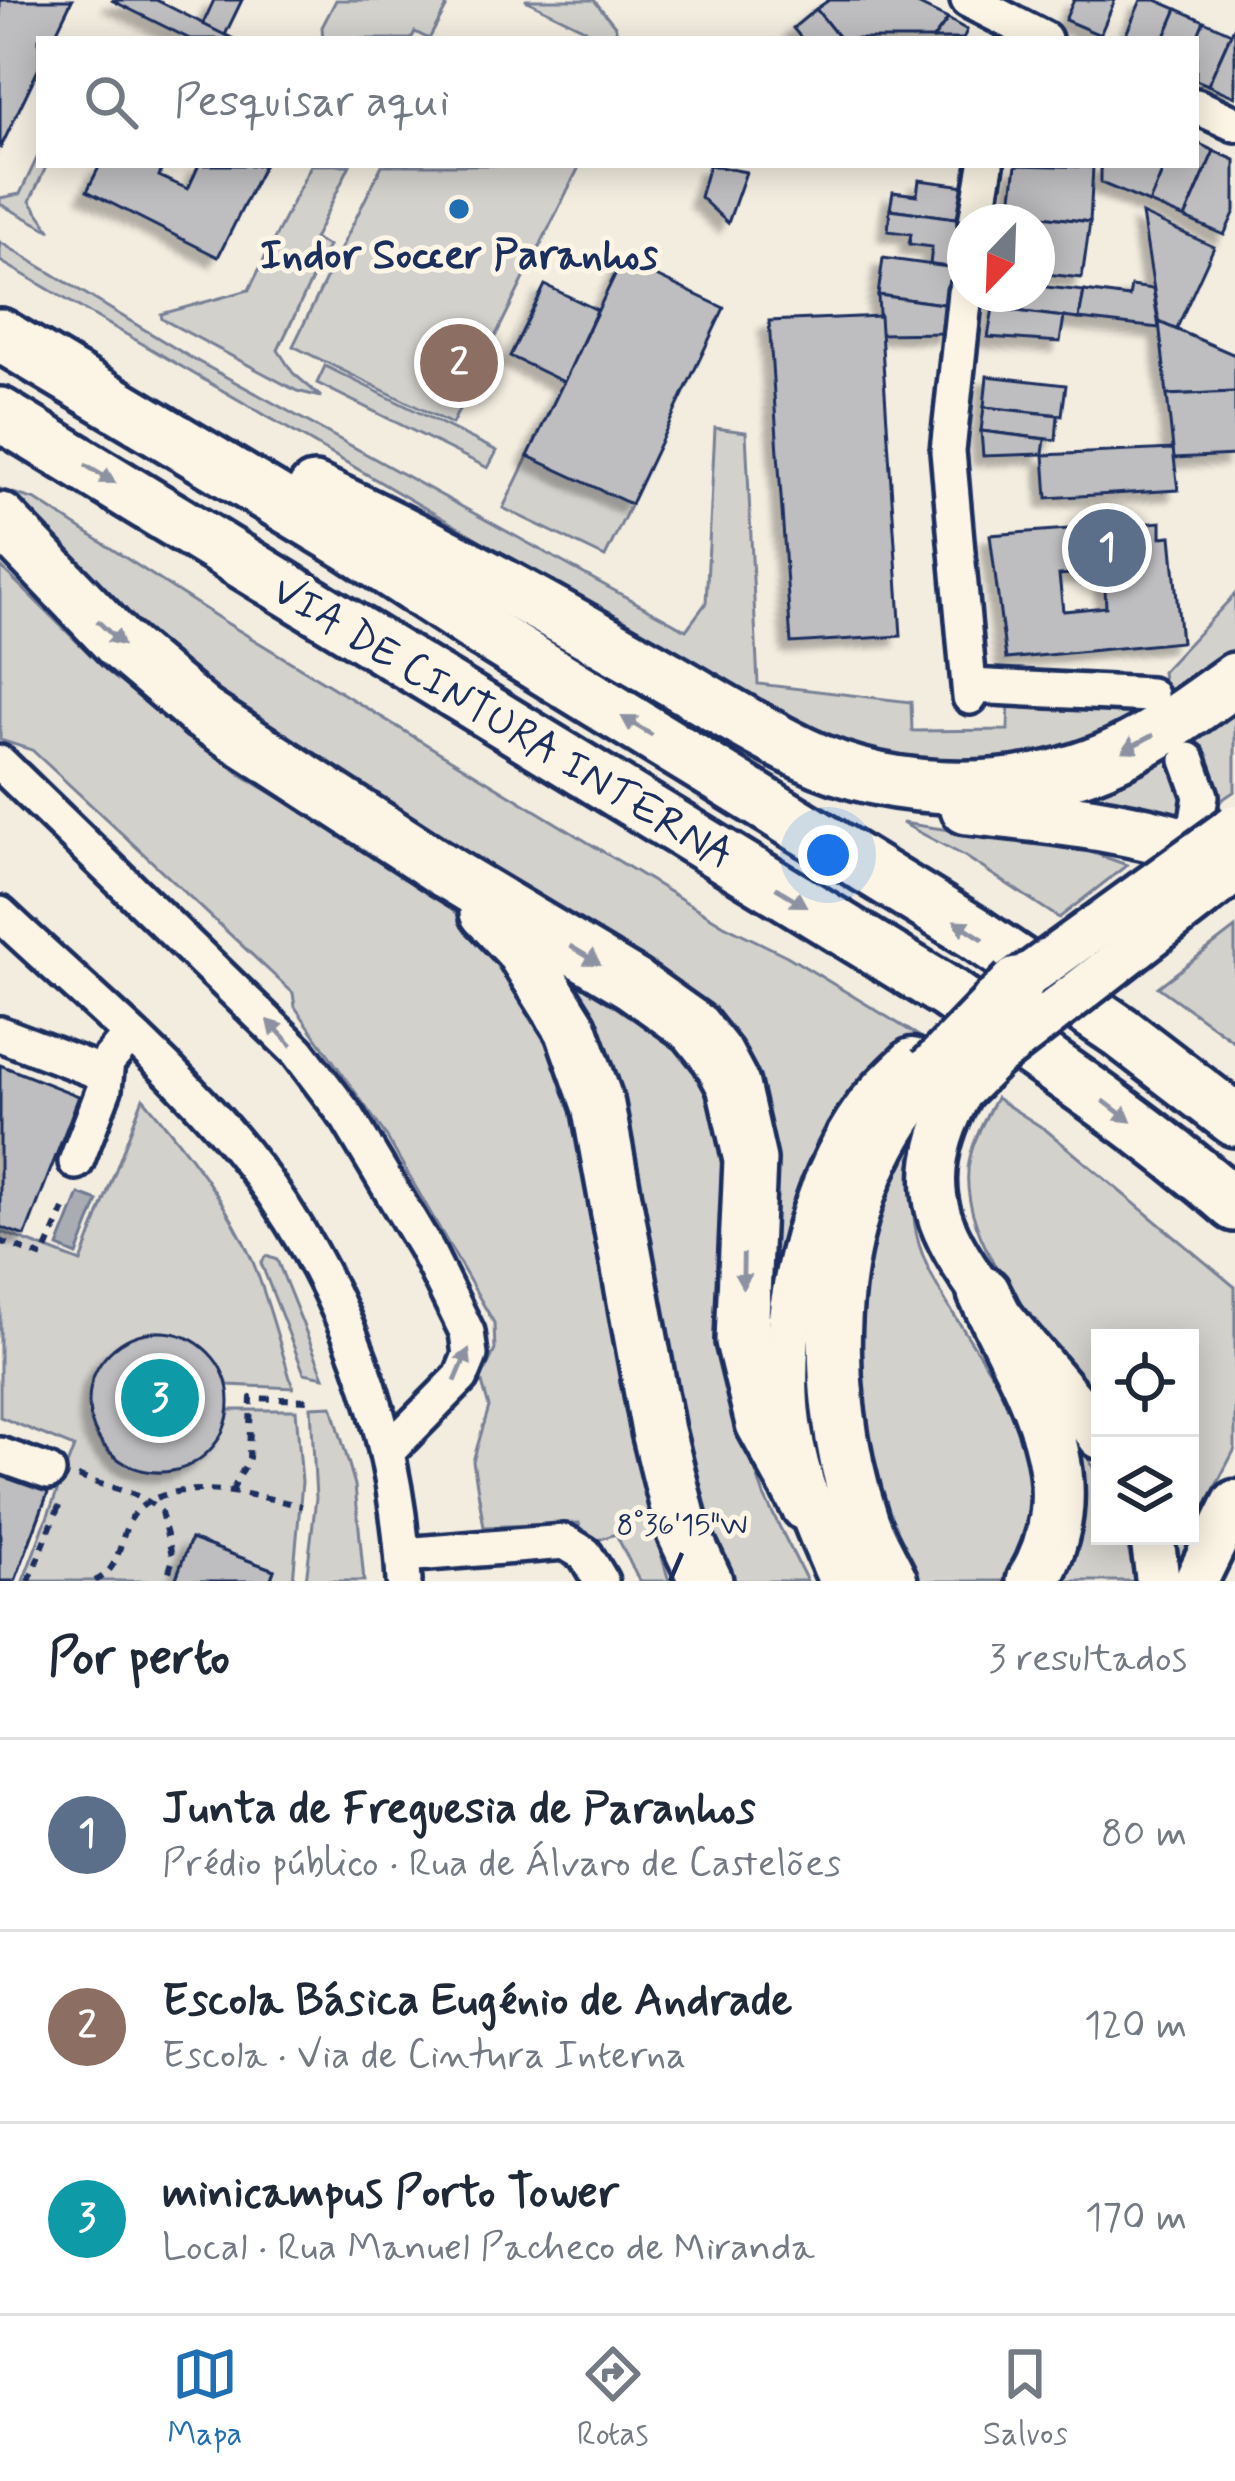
<!DOCTYPE html>
<html lang="pt">
<head>
<meta charset="utf-8">
<style>
	body { margin:0; font-family:Mynerve,sans-serif; background:#f6f6f7; color:#1f2937 }
	.controls { position:absolute; right:36px; bottom:36px; display:grid; overflow:hidden; border-radius:0px; box-shadow:0 6px 30px #0003 }
	.controls button { width:108px; height:108px; display:grid; place-items:center; padding:0; border:0; border-bottom:3px solid #e0e1e3; background:#fff; color:#1f2937; font:60px sans-serif }
	.compass { position:absolute; left:947px; top:204px; width:108px; height:108px; border-radius:50%; background:#fff; box-shadow:0 6px 30px #0003; rotate:203deg }
	.you { position:absolute; left:828px; top:855px; width:42px; height:42px; margin:-30px; border:9px solid #fff; border-radius:50%; background:#1a73e8; box-shadow:0 0 0 18px #1a73e833 }
	.badge { display:grid; place-items:center; width:78px; height:78px; border-radius:50%; background:#1f6fb2; color:#fff; font-size:39px; font-weight:700 }
	.pin { position:absolute; translate:-50% -50%; border:6px solid #fff; box-shadow:0 3px 12px #0006 }
	.list { margin:0; padding:0; list-style:none }
	h2 { display:flex; justify-content:space-between; align-items:center; height:156px; margin:0; padding:0 48px; font-size:51px }
	h2 small { font-size:39px; font-weight:400; color:#747a83 }
	.list li { display:grid; grid-template-columns:78px 1fr auto; gap:36px; align-items:center; box-sizing:border-box; height:192px; padding:0 48px; border-top:3px solid #e0e1e3 }
	.list b { display:block; font-size:45px; white-space:nowrap }
	.list p { margin:0; font-size:39px; white-space:nowrap; color:#747a83 }
	.list em { font-size:39px; font-style:normal; color:#747a83 }
	.icon { flex:none; width:66px; height:66px; fill:none; stroke:currentColor; stroke-width:2; stroke-linecap:round; stroke-linejoin:round }
	.map { position:relative; flex:none; width:1235px; height:1581px; overflow:hidden }
	.search { position:absolute; background:#fff; box-shadow:0 6px 30px #0003; left:36px; right:36px; top:36px; height:132px; display:flex; align-items:center; gap:30px; box-sizing:border-box; padding:0 42px; border-radius:0px; color:#747a83; font-size:45px }
	.sheet { height:732px; background:#fff }
	nav { display:flex; justify-content:space-around; align-items:center; box-sizing:border-box; height:168px; border-top:3px solid #e0e1e3; background:#fff; font-size:33px; color:#747a83 }
	nav a { display:grid; justify-items:center; gap:6px }
	nav .on { color:#1f6fb2 }
	.map>svg:first-child { display:block }
	.green { fill:#d3d1cc; stroke:#778095; stroke-width:3 }
	.water { fill:#a9acb3; stroke:#707a91; stroke-width:3 }
	.building { fill:#bebec0; stroke:#1b2f5e; stroke-width:3; fill-rule:evenodd; filter:url(#shadow) }
	.lines { fill:none; stroke-linecap:round; stroke-linejoin:round }
	.minor-casing { stroke:#1b2f5e; stroke-width:42 }
	.major-casing { stroke:#1b2f5e; stroke-width:51 }
	.highway-casing { stroke:#1b2f5e; stroke-width:60 }
	.path { stroke:#1b2f5e; stroke-width:6; stroke-dasharray:9 9; stroke-linecap:butt }
	.minor { stroke:#fcf5e5; stroke-width:33 }
	.major { stroke:#fcf5e5; stroke-width:42 }
	.highway { stroke:#fcf5e5; stroke-width:51 }
	.major-bridge-casing { stroke:#1b2f5e; stroke-width:51; stroke-linecap:butt }
	.highway-bridge-casing { stroke:#1b2f5e; stroke-width:60; stroke-linecap:butt }
	.major-bridge { stroke:#fcf5e5; stroke-width:42 }
	.highway-bridge { stroke:#fcf5e5; stroke-width:51 }
	.oneway { fill:#8c92a2 }
	.ticks { fill:none; stroke:#1b2f5e; stroke-width:4.5 }
	.poi-dot { fill:#1f6fb2; stroke:#fcf5e5; stroke-width:4.5 }
	.labels { text-anchor:middle; stroke-width:10; stroke-linejoin:round; paint-order:stroke }
	.poi-label { font-size:42px; font-weight:bold; fill:#1b2f5e; stroke:#fcf5e5 }
	.street-label { font-size:42px; fill:#1b2f5e; stroke:#fcf5e5 }
	.ticks-label { font-size:30px; text-anchor:middle; fill:#1b2f5e; stroke:#fcf5e5; stroke-width:10; stroke-linejoin:round; paint-order:stroke }
</style>
</head>
<body>
<div class="map">
<svg width="1235" height="1581" viewBox="0 0 1235 1581">
	<defs>
		<filter id="shadow"><feDropShadow dx="-9" dy="9" stdDeviation="3" flood-color="#0004"/></filter>
	</defs>
	<rect width="100%" height="100%" fill="#f3ede0"/>
	<filter id="ink" filterUnits="userSpaceOnUse"><feTurbulence type="fractalNoise" baseFrequency=".00833" numOctaves="2"/><feDisplacementMap in="SourceGraphic" scale="24" xChannelSelector="R" yChannelSelector="G"/><feConvolveMatrix kernelMatrix="1 2 1 2 8 2 1 2 1" color-interpolation-filters="sRGB"/></filter>
	<g filter="url(#ink)">
		<g class="green">
			<path d="M 336,0 L 446,0 L 446,8 L 429,39 L 415,32 L 411,39 L 323,39 L 322,27 Z"/>
			<path d="M 525,0 L 594,0 L 615,26 L 619,39 L 605,39 Z"/>
			<path d="M 39,154 L 39,165 L 47,165 L 30,201 L 51,231 L 0,204 L 0,198 L 20,194 Z"/>
			<path d="M 311,165 L 350,165 L 314,239 L 328,246 L 278,350 L 293,373 L 321,397 L 297,391 L 162,319 L 161,314 L 249,290 Z"/>
			<path d="M 382,165 L 580,165 L 452,424 L 293,346 Z"/>
			<path d="M 0,242 L 188,356 L 686,630 L 706,603 L 715,428 L 746,432 L 758,684 L 911,702 L 912,731 L 1008,730 L 1009,701 L 1164,690 L 1162,672 L 1235,594 L 1235,653 L 1136,721 L 1096,741 L 993,767 L 858,760 L 0,261 Z"/>
			<path d="M 325,366 L 497,451 L 488,468 L 317,383 Z"/>
			<path d="M 528,456 L 631,504 L 605,557 L 503,508 Z"/>
			<path d="M 0,489 L 36,500 L 225,622 L 724,925 L 787,956 L 922,1038 L 870,1079 L 796,1202 L 770,1286 L 772,1392 L 750,1095 L 274,751 L 0,500 Z"/>
			<path d="M 0,566 L 107,671 L 243,776 L 400,869 L 443,900 L 486,942 L 534,1006 L 572,1106 L 649,1514 L 669,1581 L 639,1581 L 616,1534 L 592,1542 L 582,1537 L 579,1523 L 484,1527 L 473,1461 L 489,1407 L 481,1379 L 495,1350 L 494,1323 L 385,1134 L 295,1007 L 293,993 L 32,750 L 0,740 Z"/>
			<path d="M 1235,702 L 1235,791 L 1188,823 L 1033,790 Z"/>
			<path d="M 902,823 L 1085,850 L 1127,865 L 1059,918 L 966,857 Z"/>
			<path d="M 1235,928 L 1235,1042 L 1158,987 Z"/>
			<path d="M 553,969 L 606,990 L 676,1047 L 701,1079 L 719,1112 L 725,1155 L 743,1433 L 764,1496 L 807,1581 L 723,1581 Z"/>
			<path d="M 928,1097 C 920,1144 905,1197 919,1244 C 944,1329 1058,1427 1036,1521 C 1031,1541 1018,1562 1010,1581 L 914,1581 L 893,1542 L 858,1426 L 861,1236 Z"/>
			<path d="M 143,1098 C 185,1148 227,1201 253,1262 C 269,1302 280,1346 293,1388 L 228,1385 C 220,1363 208,1347 186,1338 C 101,1302 47,1434 133,1467 C 180,1485 219,1454 230,1410 L 296,1410 L 302,1482 L 293,1581 L 270,1581 L 274,1570 L 191,1540 L 175,1581 L 23,1581 L 74,1447 L 0,1417 L 0,1231 L 81,1262 Z"/>
			<path d="M 996,1098 L 1046,1130 L 1235,1287 L 1235,1449 L 1202,1512 L 1178,1573 L 1172,1536 L 1190,1536 L 1190,1338 L 1100,1338 L 1100,1403 C 1051,1345 951,1240 970,1157 C 975,1136 986,1117 996,1098 Z"/>
			<path d="M 266,1256 L 277,1260 L 324,1377 L 304,1373 L 261,1263 Z"/>
			<path d="M 332,1406 L 355,1485 L 364,1581 L 306,1581 L 316,1498 L 311,1407 Z"/>
			<path d="M 1074,1432 L 1100,1480 L 1100,1536 L 1125,1536 L 1136,1581 L 1064,1581 C 1082,1534 1091,1482 1070,1434 Z"/>
		</g>
		<path class="water" d="M 79,1194 L 98,1201 L 77,1255 L 58,1247 Z"/>
		<g class="building">
			<path d="M 0,0 L 72,0 L 53,39 L 39,39 L 39,68 L 0,149 Z"/>
			<path d="M 111,0 L 156,0 L 234,39 L 190,39 Z"/>
			<path d="M 214,0 L 242,0 L 225,35 L 203,24 Z"/>
			<path d="M 829,0 L 909,0 L 948,19 L 933,39 L 840,39 L 816,9 Z"/>
			<path d="M 1074,0 L 1115,0 L 1100,35 L 1065,20 Z"/>
			<path d="M 1141,0 L 1156,0 L 1177,9 L 1164,39 L 1124,39 Z"/>
			<path d="M 816,9 L 840,39 L 802,39 L 793,28 Z"/>
			<path d="M 1177,9 L 1204,21 L 1196,40 L 1164,39 Z"/>
			<path d="M 948,19 L 967,30 L 963,39 L 933,39 Z"/>
			<path d="M 1204,21 L 1231,33 L 1208,85 L 1196,80 L 1196,40 Z"/>
			<path d="M 1235,25 L 1235,97 L 1208,85 Z"/>
			<path d="M 1196,142 L 1214,151 L 1185,218 L 1149,203 L 1165,165 L 1196,165 Z"/>
			<path d="M 1214,151 L 1235,160 L 1235,211 L 1224,235 L 1185,218 Z"/>
			<path d="M 100,165 L 164,165 L 159,176 L 188,189 L 199,165 L 264,165 L 218,257 L 87,191 Z"/>
			<path d="M 709,165 L 746,172 L 728,223 L 700,197 Z"/>
			<path d="M 1016,165 L 1093,167 L 1090,222 L 1010,212 Z"/>
			<path d="M 1101,165 L 1165,165 L 1149,203 L 1101,183 Z"/>
			<path d="M 919,180 L 966,186 L 962,219 L 890,209 L 893,192 L 917,195 Z"/>
			<path d="M 890,209 L 962,219 L 955,268 L 930,265 L 932,247 L 909,244 L 911,234 L 888,231 Z"/>
			<path d="M 1010,212 L 1090,222 L 1082,278 L 1037,273 L 1037,222 L 1008,222 Z"/>
			<path d="M 1142,214 L 1214,247 L 1176,330 L 1159,322 Z"/>
			<path d="M 883,258 L 955,268 L 950,305 L 878,295 Z"/>
			<path d="M 622,260 L 724,308 L 631,504 L 528,456 Z"/>
			<path d="M 545,285 L 597,310 L 564,382 L 510,356 Z"/>
			<path d="M 1037,286 L 1084,291 L 1079,319 L 993,308 L 995,294 L 1037,294 Z"/>
			<path d="M 1131,286 L 1153,289 L 1159,328 L 1079,319 L 1084,291 L 1129,297 Z"/>
			<path d="M 878,295 L 950,305 L 946,333 L 880,334 Z"/>
			<path d="M 993,308 L 1064,317 L 1060,342 L 988,337 Z"/>
			<path d="M 880,316 L 901,636 L 791,643 L 769,321 Z"/>
			<path d="M 1159,322 L 1235,355 L 1235,392 L 1167,395 Z"/>
			<path d="M 987,376 L 1066,385 L 1062,415 L 984,407 Z"/>
			<path d="M 1235,392 L 1235,455 L 1174,458 L 1167,395 Z"/>
			<path d="M 984,407 L 1058,415 L 1056,440 L 981,431 Z"/>
			<path d="M 981,431 L 1045,439 L 1043,454 L 983,456 Z"/>
			<path d="M 1173,449 L 1178,490 L 1047,498 L 1044,455 Z"/>
			<path d="M 1161,522 L 1161,537 L 1171,536 L 1181,642 L 1006,659 L 990,535 ZM 1104,571 L 1106,607 L 1063,611 L 1059,575 Z"/>
			<path d="M 0,1065 L 79,1096 L 25,1236 L 0,1227 Z"/>
			<circle cx="159" cy="1402" r="70"/>
			<path d="M 0,1468 L 50,1487 L 15,1581 L 0,1581 Z"/>
			<path d="M 0,1468 L 50,1487 L 15,1581 L 0,1581 Z"/>
			<path d="M 191,1539 L 274,1570 L 270,1581 L 175,1581 Z"/>
			<path d="M 191,1539 L 274,1570 L 270,1581 L 175,1581 Z"/>
		</g>
		<g class="lines">
			<g class="minor-casing">
				<g id="minor">
					<path d="M 968,0 L 1044,39"/>
					<path d="M 1196,106 L 1235,124"/>
					<path d="M 976,222 L 986,165"/>
					<path d="M 965,293 L 948,451 L 970,697"/>
					<path d="M 970,686 L 1150,695"/>
					<path d="M 1188,760 L 1201,796 L 1193,846"/>
					<path d="M 0,763 L 298,1052 L 348,1118 L 425,1247 L 467,1332 L 470,1355 L 461,1377 L 387,1452"/>
					<path d="M 0,914 C 73,983 152,1048 218,1123 C 331,1250 396,1412 404,1581"/>
					<path d="M 0,1034 L 105,1074"/>
					<path d="M 76,1162 L 104,1089 L 107,1062 L 130,1035"/>
					<path d="M 0,1455 L 48,1472"/>
					<path d="M 403,1555 L 565,1542 L 585,1554 L 601,1581"/>
				</g>
			</g>
			<g class="major-casing">
				<g id="major">
					<path d="M 961,1091 C 943,1123 930,1158 935,1196 C 943,1270 1056,1373 1100,1437"/>
					<path d="M 1152,1536 L 1158,1581"/>
					<path d="M 841,1581 C 817,1530 797,1480 789,1424 C 776,1324 808,1187 867,1107 C 880,1090 897,1075 912,1060"/>
					<path d="M 1196,1581 L 1235,1502"/>
				</g>
			</g>
			<g class="highway-casing">
				<g id="highway">
					<path d="M 0,335 L 349,544 L 486,633 L 973,932 L 1119,1031 L 1235,1120"/>
					<path d="M 0,414 L 948,993 C 1046,1061 1145,1127 1235,1205"/>
					<path d="M 314,490 C 427,542 535,602 644,664 C 696,693 748,727 802,753 C 897,799 1026,798 1120,753 C 1162,733 1198,705 1235,679"/>
					<path d="M 0,519 L 120,644 L 203,714 L 448,873 L 633,984 L 695,1028 L 718,1057 L 733,1085 L 750,1160 L 742,1341 L 762,1423 L 807,1505"/>
					<path d="M 967,808 C 1058,818 1149,826 1235,862"/>
					<path d="M 486,912 L 520,948 L 571,1029 L 598,1105 L 658,1431 L 683,1532 L 706,1581"/>
					<path d="M 984,1293 C 1029,1386 1093,1480 1033,1581"/>
					<path d="M 891,1581 C 882,1562 870,1543 863,1523 C 814,1376 822,1187 933,1071"/>
				</g>
			</g>
			<g class="path">
				<path d="M 0,1241 L 43,1257 L 64,1209"/>
				<path d="M 78,1476 C 107,1489 138,1489 161,1512 L 173,1559 L 166,1581"/>
				<path d="M 232,1491 L 249,1458 L 251,1398 L 309,1400"/>
				<path d="M 29,1581 L 61,1501"/>
				<path d="M 95,1581 C 119,1569 118,1549 127,1526 C 153,1468 255,1495 302,1506"/>
			</g>
			<use href="#minor" class="minor"/>
			<use href="#major" class="major"/>
			<use href="#highway" class="highway"/>
			<g class="major-bridge-casing">
				<g id="major-bridge">
					<path d="M 993,1001 L 1235,826"/>
					<path d="M 961,1091 L 995,1057 L 1235,871"/>
				</g>
			</g>
			<g class="highway-bridge-casing">
				<path id="highway-bridge" d="M 933,1071 L 1017,984"/>
			</g>
			<use href="#major-bridge" class="major-bridge"/>
			<use href="#highway-bridge" class="highway-bridge"/>
		</g>
		<defs><path id="oneway-solid" d="M-6-.8H1V-3.2L6.5 0L1 3.2V.8H-6Z" transform="scale(3)"/></defs>
		<g class="oneway">
			<use href="#oneway-solid" transform="translate(100 474) rotate(31)"/>
			<use href="#oneway-solid" transform="translate(110 633) rotate(44)"/>
			<use href="#oneway-solid" transform="translate(637 726) rotate(-149)"/>
			<use href="#oneway-solid" transform="translate(1138 743) rotate(152)"/>
			<use href="#oneway-solid" transform="translate(791 897) rotate(31)"/>
			<use href="#oneway-solid" transform="translate(969 930) rotate(-147)"/>
			<use href="#oneway-solid" transform="translate(585 955) rotate(31)"/>
			<use href="#oneway-solid" transform="translate(280 1033) rotate(-133)"/>
			<use href="#oneway-solid" transform="translate(1117 1111) rotate(37)"/>
			<use href="#oneway-solid" transform="translate(743 1271) rotate(91)"/>
			<use href="#oneway-solid" transform="translate(462 1365) rotate(-67)"/>
		</g>
	</g>
	<path class="ticks" d="M 670,1581 L 682,1553"/>
	<circle class="poi-dot" cx="459" cy="209" r="12"/>
	<g class="labels">
		<g class="poi-label">
			<text x="459" y="268">Indor Soccer Paranhos</text>
		</g>
		<g class="street-label">
			<text transform="translate(504 721) rotate(31)" y="15">VIA DE CINTURA INTERNA</text>
		</g>
	</g>
	<g class="ticks-label">
		<text x="682" y="1534">8°36'15"W</text>
	</g>
</svg>
<div class="controls">
<button><svg class="icon" aria-label="locate" viewBox="0 0 24 24"><circle cx="12" cy="12" r="6"/><path d="M12 2v4M12 18v4M2 12h4M18 12h4"/></svg></button>
<button><svg class="icon" aria-label="layers" viewBox="0 0 24 24"><path d="M12 4l9 5-9 5-9-5zM3 14l9 5 9-5"/></svg></button>
</div>
<svg class="compass" viewBox="-18 -18 36 36"><path d="M0-13l5 13h-10z" fill="#e53935"/><path d="M0 13l5-13h-10z" fill="#747a83"/></svg>
<div class="you"></div>
<div class="pin badge" style="left:1107px;top:548px;background:#5c6f8a">1</div>
<div class="pin badge" style="left:459px;top:363px;background:#8d6e63">2</div>
<div class="pin badge" style="left:160px;top:1398px;background:#0f9aa8">3</div>
<div class="search"><svg class="icon" aria-label="search" viewBox="0 0 24 24"><circle cx="10" cy="10" r="6"/><path d="M15 15l6 6"/></svg>Pesquisar aqui</div>
</div>
<section class="sheet">
<h2>Por perto<small>3 resultados</small></h2>
<ul class="list">
<li><span class="badge" style="background:#5c6f8a">1</span><div><b>Junta de Freguesia de Paranhos</b><p>Prédio público · Rua de Álvaro de Castelões</p></div><em>80 m</em></li>
<li><span class="badge" style="background:#8d6e63">2</span><div><b>Escola Básica Eugénio de Andrade</b><p>Escola · Via de Cintura Interna</p></div><em>120 m</em></li>
<li><span class="badge" style="background:#0f9aa8">3</span><div><b>minicampus Porto Tower</b><p>Local · Rua Manuel Pacheco de Miranda</p></div><em>170 m</em></li>
</ul>
</section>
<nav>
<a class="on"><svg class="icon" aria-label="map" viewBox="0 0 24 24"><path d="M3 6l6-2 6 2 6-2v14l-6 2-6-2-6 2zM9 4v14M15 6v14"/></svg>Mapa</a>
<a><svg class="icon" aria-label="directions" viewBox="0 0 24 24"><path d="M12 3l9 9-9 9-9-9zM9 14v-3h6M13 9l2 2-2 2"/></svg>Rotas</a>
<a><svg class="icon" aria-label="saved" viewBox="0 0 24 24"><path d="M7 4h10v16l-5-4-5 4z"/></svg>Salvos</a>
</nav>
</body>
</html>
